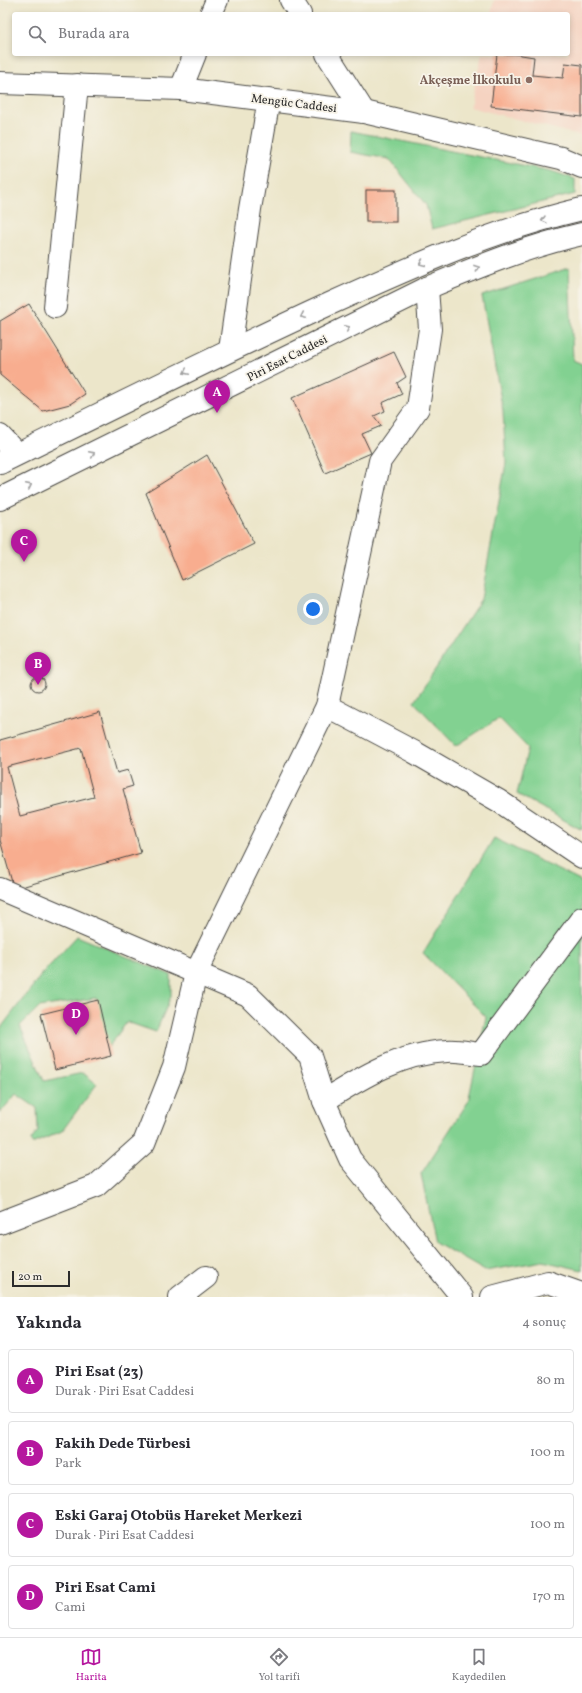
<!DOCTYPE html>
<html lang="tr">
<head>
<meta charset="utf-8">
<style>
	body { margin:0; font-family:Vollkorn,serif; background:#f2f2f3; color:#2b2b33 }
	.scale { position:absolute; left:12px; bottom:10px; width:58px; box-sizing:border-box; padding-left:4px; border:2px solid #2b2b2b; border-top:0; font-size:11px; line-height:14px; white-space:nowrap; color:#2b2b2b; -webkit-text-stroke:3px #f7f3e8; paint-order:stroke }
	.you { position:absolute; left:313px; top:609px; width:14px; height:14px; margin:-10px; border:3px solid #fff; border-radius:50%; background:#1a73e8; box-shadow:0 0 0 6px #1a73e833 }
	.badge { display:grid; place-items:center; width:26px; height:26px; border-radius:50%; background:#b5179e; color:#fff; font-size:13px; font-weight:700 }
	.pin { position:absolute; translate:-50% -33px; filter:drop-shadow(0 1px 2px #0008) }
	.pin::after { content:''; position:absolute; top:21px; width:14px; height:12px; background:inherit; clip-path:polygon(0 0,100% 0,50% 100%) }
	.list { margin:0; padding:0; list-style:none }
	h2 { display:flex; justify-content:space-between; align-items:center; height:52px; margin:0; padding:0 16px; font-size:17px }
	h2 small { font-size:13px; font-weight:400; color:#7c7c81 }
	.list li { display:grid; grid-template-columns:26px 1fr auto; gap:12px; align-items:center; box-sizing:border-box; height:64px; margin:0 8px 8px; padding:0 8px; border:1px solid #e1e1e2; border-radius:4px }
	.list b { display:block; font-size:15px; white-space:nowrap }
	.list p { margin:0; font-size:13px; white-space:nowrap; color:#7c7c81 }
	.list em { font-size:13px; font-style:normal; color:#7c7c81 }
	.icon { flex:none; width:22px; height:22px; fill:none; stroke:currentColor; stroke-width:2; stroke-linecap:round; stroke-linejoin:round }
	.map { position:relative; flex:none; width:582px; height:1297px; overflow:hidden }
	.search { position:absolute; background:#fff; box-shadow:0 2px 6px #0003; left:12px; right:12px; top:12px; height:44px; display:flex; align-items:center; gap:10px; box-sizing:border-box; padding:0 14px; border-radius:4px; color:#7c7c81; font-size:15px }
	.sheet { height:340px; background:#fff }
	nav { display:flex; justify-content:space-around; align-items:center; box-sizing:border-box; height:56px; border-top:1px solid #e1e1e2; background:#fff; font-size:11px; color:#7c7c81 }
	nav a { display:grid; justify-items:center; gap:2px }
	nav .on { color:#b5179e }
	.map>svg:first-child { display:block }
	.built { fill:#f5d3c1 }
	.green { fill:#82d191; stroke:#567e5e }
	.building { fill:#f8ad8f; fill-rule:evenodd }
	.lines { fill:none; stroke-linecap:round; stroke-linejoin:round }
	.minor-casing { stroke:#484743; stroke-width:24 }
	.major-casing { stroke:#484743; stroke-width:24 }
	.minor { stroke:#fff; stroke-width:22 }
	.major { stroke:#fff; stroke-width:22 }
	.oneway { stroke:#a0a0a0 }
	.education-dot { fill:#8d6e63; stroke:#f7f3e8; stroke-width:1.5 }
	.labels { text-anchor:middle; stroke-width:3.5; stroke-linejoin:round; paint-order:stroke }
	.education-label { font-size:12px; font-weight:bold; fill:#785e54; stroke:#f7f3e8; text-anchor:end }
	.street-label { font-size:12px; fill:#2b2b2b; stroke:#f7f3e8 }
</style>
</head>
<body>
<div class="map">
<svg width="582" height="1297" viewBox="0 0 582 1297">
	<rect width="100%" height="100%" fill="#f7f3e8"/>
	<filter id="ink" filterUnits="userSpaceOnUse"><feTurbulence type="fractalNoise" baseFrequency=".025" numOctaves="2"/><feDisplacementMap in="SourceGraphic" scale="8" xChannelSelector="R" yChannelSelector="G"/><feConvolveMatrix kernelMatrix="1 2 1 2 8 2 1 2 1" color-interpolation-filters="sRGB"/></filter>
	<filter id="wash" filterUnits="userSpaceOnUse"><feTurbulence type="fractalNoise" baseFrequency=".012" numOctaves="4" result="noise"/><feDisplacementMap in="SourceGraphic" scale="16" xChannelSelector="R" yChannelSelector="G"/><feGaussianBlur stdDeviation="0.9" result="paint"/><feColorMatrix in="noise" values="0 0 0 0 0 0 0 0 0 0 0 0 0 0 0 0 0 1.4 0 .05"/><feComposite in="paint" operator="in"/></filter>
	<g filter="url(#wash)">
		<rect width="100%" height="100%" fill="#ece6ca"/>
		<path class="built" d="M 494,0 L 582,0 L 582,136 L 470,107 L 482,54 L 568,54 L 568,14 L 491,14 Z"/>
		<g class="green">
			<path d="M 351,131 L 551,171 L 575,179 L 575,194 L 432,229 L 426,205 L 389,159 L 350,152 Z"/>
			<path d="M 569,268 L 573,360 L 582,364 L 582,830 L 517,794 L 528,748 L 499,718 L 456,746 L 414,702 L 481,599 L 506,463 L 503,411 L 482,296 Z"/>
			<path d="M 494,838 L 582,882 L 582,1270 L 543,1261 L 485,1271 L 435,1242 L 421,1174 L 468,1102 L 486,1017 L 423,953 Z"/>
			<path d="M 77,936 L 171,975 L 171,996 L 156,1032 L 127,1022 L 104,1053 L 96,998 L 39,1007 L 20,1026 L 44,1081 L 83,1073 L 97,1084 L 62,1131 L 32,1144 L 31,1140 L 38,1131 L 37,1108 L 16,1094 L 0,1113 L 0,1029 L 42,974 Z"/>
		</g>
		<g id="blocks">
			<g class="building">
				<path d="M 497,54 L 515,54 L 534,57 L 532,75 L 563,78 L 565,63 L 582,65 L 582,117 L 491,106 Z"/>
				<rect x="366" y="190" width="30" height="32"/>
				<path d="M 29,304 L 85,394 L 70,404 L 43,411 L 0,375 L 0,321 Z"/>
				<path d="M 394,352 L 406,377 L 397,383 L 402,394 L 382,403 L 385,411 L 374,416 L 381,426 L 362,434 L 371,453 L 325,473 L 292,398 Z"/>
				<path d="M 207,455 L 254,544 L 182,580 L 146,493 Z"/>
				<circle cx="38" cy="684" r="7"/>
				<path d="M 100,712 L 117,773 L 128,770 L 133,786 L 123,789 L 141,853 L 14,889 L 0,840 L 0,740 ZM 81,748 L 94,797 L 20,816 L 7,767 Z"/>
				<path d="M 98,1000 L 111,1056 L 55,1070 L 41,1014 Z"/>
			</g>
		</g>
	</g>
	<g filter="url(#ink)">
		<use href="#blocks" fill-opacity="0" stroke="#484743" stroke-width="1"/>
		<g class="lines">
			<g class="minor-casing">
				<g id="minor">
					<path d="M 291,0 L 300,14"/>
					<path d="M 211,14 L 217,0"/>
					<path d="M 327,54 L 364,112"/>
					<path d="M 0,83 L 181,89 L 364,112 L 561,158 L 582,167"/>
					<path d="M 181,89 L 195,54"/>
					<path d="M 55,307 L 77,85"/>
					<path d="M 230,350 L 250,209 L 269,99"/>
					<path d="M 0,436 L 17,454"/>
					<path d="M 327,706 L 414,752 L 499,801 L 582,857"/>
					<path d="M 0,889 L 248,995 L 310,1056 L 324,1101 L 350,1159 L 462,1297"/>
					<path d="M 324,1101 C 362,1077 401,1053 447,1051 C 458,1050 470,1053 481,1054 L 582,918"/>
					<path d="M 0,1223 L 96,1186 L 144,1143 L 174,1067 L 196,973 L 327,706 L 380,461 L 418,408 L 430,329 L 427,288"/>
					<path d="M 180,1297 L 206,1277"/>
					<path d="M 492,1297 L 548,1282 L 582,1294"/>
				</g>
			</g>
			<g class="major-casing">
				<g id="major">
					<path d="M 0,463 C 108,410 216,356 325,306 C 409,268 492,230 582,209"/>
					<path d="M 0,499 L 427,288 C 477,267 529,246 582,234"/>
				</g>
			</g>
			<use href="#minor" class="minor"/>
			<use href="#major" class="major"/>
		</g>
		<defs><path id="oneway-chevron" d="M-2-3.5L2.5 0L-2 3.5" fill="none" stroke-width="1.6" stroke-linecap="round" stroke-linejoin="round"/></defs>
		<g class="oneway">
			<use href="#oneway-chevron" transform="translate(544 220) rotate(165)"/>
			<use href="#oneway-chevron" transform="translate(422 263) rotate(157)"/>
			<use href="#oneway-chevron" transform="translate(477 268) rotate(-20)"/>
			<use href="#oneway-chevron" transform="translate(303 316) rotate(155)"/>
			<use href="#oneway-chevron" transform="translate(347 328) rotate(-26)"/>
			<use href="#oneway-chevron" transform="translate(186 372) rotate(154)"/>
			<use href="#oneway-chevron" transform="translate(92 454) rotate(-26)"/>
			<use href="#oneway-chevron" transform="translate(29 486) rotate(-26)"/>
		</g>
	</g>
	<circle class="education-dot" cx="529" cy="80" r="4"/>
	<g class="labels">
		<g class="education-label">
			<text x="521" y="84">Akçeşme İlkokulu</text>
		</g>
		<g class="street-label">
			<text transform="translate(294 103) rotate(7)" y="4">Mengüc Caddesi</text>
			<text transform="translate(287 358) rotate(-27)" y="4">Piri Esat Caddesi</text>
		</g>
	</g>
</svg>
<div class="scale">20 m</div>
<div class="you"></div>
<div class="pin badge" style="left:217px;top:413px">A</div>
<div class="pin badge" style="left:38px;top:685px">B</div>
<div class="pin badge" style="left:24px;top:562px">C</div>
<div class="pin badge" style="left:76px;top:1035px">D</div>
<div class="search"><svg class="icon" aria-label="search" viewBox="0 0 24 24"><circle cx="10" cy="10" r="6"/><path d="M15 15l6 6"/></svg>Burada ara</div>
</div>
<section class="sheet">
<h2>Yakında<small>4 sonuç</small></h2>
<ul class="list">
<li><span class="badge">A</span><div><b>Piri Esat (23)</b><p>Durak · Piri Esat Caddesi</p></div><em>80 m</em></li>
<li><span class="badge">B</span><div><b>Fakih Dede Türbesi</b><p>Park</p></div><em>100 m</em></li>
<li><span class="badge">C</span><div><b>Eski Garaj Otobüs Hareket Merkezi</b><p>Durak · Piri Esat Caddesi</p></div><em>100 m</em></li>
<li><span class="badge">D</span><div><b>Piri Esat Cami</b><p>Cami</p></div><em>170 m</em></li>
</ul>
</section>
<nav>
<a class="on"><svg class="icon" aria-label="map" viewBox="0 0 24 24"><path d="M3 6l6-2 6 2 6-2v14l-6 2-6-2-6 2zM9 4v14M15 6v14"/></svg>Harita</a>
<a><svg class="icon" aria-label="directions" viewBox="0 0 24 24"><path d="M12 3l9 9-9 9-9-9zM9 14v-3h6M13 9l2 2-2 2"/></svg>Yol tarifi</a>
<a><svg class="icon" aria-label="saved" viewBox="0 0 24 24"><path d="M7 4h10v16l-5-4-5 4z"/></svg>Kaydedilen</a>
</nav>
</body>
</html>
